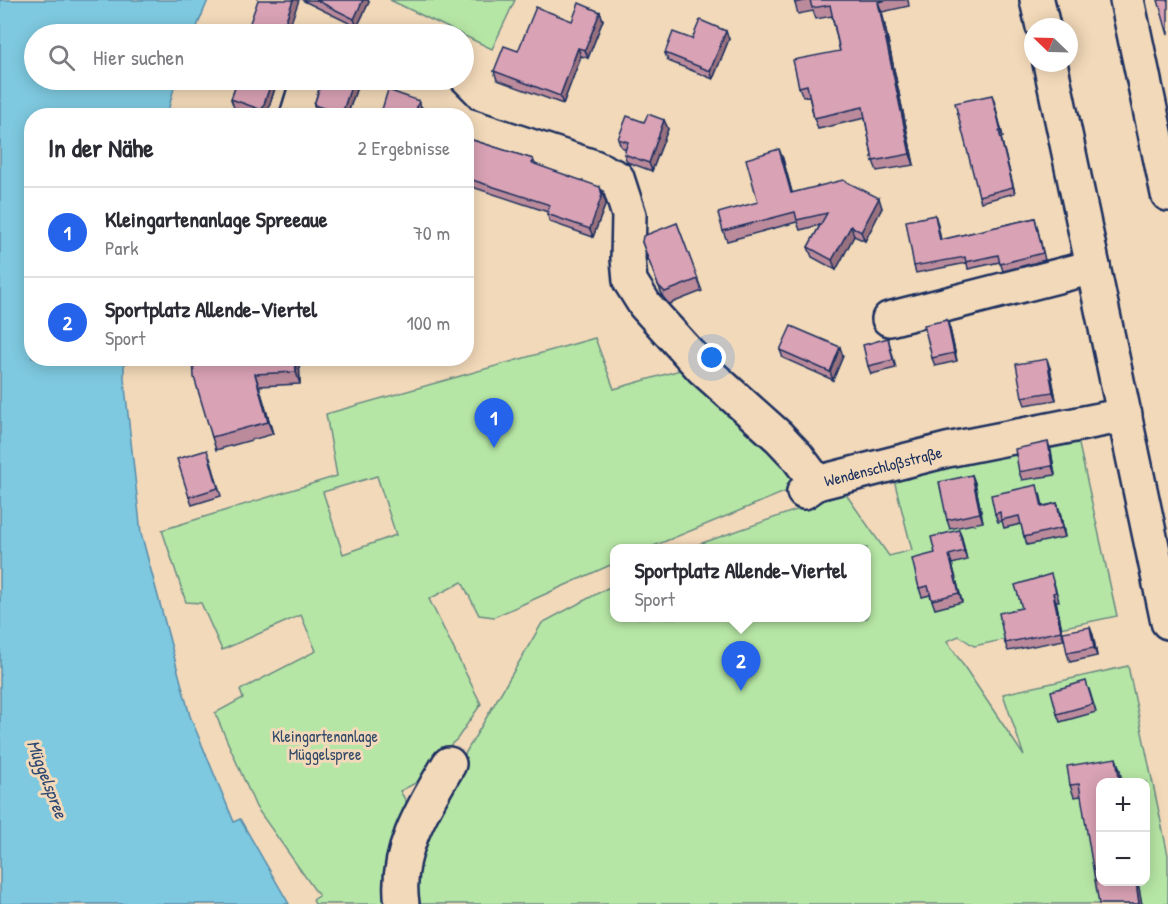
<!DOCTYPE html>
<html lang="de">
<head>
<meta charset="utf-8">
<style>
	body { margin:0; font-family:"Patrick Hand",sans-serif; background:#f7f7f7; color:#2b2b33 }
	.controls { position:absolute; right:18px; bottom:18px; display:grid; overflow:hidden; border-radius:12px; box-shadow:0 3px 15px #0003 }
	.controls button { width:54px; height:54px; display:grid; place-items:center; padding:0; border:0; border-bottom:2px solid #e1e1e2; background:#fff; color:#2b2b33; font:30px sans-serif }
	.compass { position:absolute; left:1024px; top:18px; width:54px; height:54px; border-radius:50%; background:#fff; box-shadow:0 3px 15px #0003; rotate:293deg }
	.you { position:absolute; left:712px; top:358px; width:21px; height:21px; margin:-15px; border:4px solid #fff; border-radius:50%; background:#1a73e8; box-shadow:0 0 0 9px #1a73e833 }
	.badge { display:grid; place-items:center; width:39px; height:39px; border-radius:50%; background:#2563eb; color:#fff; font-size:20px; font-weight:700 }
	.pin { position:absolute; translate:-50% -50px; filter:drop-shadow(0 2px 3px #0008) }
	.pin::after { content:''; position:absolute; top:32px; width:21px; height:18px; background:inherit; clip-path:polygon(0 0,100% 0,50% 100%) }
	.popup { position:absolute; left:610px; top:544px; width:261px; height:78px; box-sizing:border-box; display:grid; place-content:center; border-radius:12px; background:#fff; filter:drop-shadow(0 2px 4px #0005); font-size:20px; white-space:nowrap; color:#7c7c81 }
	.popup b { font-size:22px; color:#2b2b33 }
	.popup::after { content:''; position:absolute; left:50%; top:100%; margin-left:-12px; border:12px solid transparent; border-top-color:#fff }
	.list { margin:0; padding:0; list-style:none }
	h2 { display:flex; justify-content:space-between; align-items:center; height:78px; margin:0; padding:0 24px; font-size:26px }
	h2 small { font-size:20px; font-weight:400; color:#7c7c81 }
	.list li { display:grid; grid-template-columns:39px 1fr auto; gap:18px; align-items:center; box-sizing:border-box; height:90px; padding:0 24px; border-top:2px solid #e1e1e2 }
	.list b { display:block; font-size:22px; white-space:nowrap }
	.list p { margin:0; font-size:20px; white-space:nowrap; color:#7c7c81 }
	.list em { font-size:20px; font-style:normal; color:#7c7c81 }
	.icon { flex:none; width:33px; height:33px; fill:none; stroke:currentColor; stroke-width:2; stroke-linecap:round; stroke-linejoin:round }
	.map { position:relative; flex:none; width:1168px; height:904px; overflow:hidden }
	.search { position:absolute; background:#fff; box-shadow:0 3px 15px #0003; left:24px; top:24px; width:450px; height:66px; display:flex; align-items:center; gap:15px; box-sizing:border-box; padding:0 21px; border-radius:33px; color:#7c7c81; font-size:22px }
	.panel { position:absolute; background:#fff; box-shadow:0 3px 15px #0003; left:24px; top:108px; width:450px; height:258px; border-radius:24px }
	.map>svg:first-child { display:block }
	.green { fill:#b6e6a5; stroke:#688a82; stroke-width:1.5; fill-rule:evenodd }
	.water { fill:#7ec9df; stroke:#568bab; stroke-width:1.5 }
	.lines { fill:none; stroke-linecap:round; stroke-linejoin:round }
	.minor-casing { stroke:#1b2f5e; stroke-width:38 }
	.minor { stroke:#f2d9b9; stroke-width:33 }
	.wall { fill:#bb8b9c; stroke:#1b2f5e; stroke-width:1.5 }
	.shaded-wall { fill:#98717f; stroke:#1b2f5e; stroke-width:1.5 }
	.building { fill:#d9a2b5; stroke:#1b2f5e; stroke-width:1.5 }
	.labels { text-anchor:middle; stroke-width:6; stroke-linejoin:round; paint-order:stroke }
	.street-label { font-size:16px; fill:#1b2f5e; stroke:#f2d9b9 }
	.park-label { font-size:16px; fill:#324a69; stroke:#f2d9b9 }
	.water-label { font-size:18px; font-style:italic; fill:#2a4671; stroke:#f2d9b9 }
</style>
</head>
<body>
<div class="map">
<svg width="1168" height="904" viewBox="0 0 1168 904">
	<rect width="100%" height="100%" fill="#f2d9b9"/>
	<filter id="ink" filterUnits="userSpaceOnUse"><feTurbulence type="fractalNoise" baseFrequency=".0167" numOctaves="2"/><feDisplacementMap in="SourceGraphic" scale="12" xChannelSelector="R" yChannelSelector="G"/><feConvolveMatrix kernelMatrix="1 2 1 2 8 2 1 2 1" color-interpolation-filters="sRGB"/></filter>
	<g filter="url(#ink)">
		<g class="green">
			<path d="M 390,0 L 515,0 L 492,49 Z"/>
			<path d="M 595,338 L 614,389 L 687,368 L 793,474 L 792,489 L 649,548 L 615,548 L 615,563 L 494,617 L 479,615 L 462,582 L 429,599 L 481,704 L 457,739 L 428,766 L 431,775 L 400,791 L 413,813 L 393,904 L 315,904 L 313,900 L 319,896 L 256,807 L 215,713 L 243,698 L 240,690 L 316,651 L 301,615 L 222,650 L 201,603 L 186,602 L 162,530 L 337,476 L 326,414 ZM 377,476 L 396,535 L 343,554 L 323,492 Z"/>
			<path d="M 1078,440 L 1117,616 L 974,646 L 959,636 L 947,641 L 1024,756 L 1003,694 L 1128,666 L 1168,855 L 1168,904 L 409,904 L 430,807 L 462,759 L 542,623 L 615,584 L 615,618 L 867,618 L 867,548 L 688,548 L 845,493 L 889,556 L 912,550 L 892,472 ZM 1100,782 L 1146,782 L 1146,882 L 1100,882 Z"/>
		</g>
		<path class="water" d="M 0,0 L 208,0 L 194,34 L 34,34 L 34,80 L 176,80 L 167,115 L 32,116 L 32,358 L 124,359 L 124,378 L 141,533 L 190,716 L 234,822 L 240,819 L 289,904 L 0,904 Z"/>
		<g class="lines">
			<g class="minor-casing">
				<g id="minor">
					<path d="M 1037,0 L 1043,27"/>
					<path d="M 1127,0 L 1168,194"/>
					<path d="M 1050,63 L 1168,622"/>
					<path d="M 407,80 L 426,87 L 455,116"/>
					<path d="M 297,116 L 308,80"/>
					<path d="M 466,125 L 594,167 L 617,178 L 629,215 L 628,259 L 630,281 L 645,305 L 702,368 L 779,437 L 796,455 L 817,483"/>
					<path d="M 889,319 L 1093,267"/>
					<path id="s1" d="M 804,492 L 817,483 L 947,450 L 1125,415"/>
					<path d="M 402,904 C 394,853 424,806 449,764"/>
				</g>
			</g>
			<use href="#minor" class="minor"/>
		</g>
		<g class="wall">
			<path d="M 302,0 L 368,0 L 369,2 L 357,27 Z"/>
			<path d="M 794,0 L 908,0 L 909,6 L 882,12 L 914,165 L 877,171 L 873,161 L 865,118 L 818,129 L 814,118 L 809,96 L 803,97 L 799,87 L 840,51 L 832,16 L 816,19 L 813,11 L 798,14 Z"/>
			<path d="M 600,12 L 603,20 L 588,58 L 581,56 L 563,104 L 497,80 L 494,71 L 518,51 L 572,21 Z"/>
			<path d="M 692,39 L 729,39 L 713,79 L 668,61 L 665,53 Z"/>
			<path d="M 238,80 L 276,80 L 277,82 L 266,116 L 258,116 L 234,108 L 231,99 Z"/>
			<path d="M 322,80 L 354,80 L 357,87 L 347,116 L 323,116 L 317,114 L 314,105 Z"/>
			<path d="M 994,101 L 1003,137 L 1001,138 L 1015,193 L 981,202 L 979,196 Z"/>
			<path d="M 664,120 L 668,129 L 652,171 L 627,162 L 624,154 L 626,149 L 621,147 L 618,139 L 644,122 Z"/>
			<path d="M 466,138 L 533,159 L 535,164 L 606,203 L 593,237 L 550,222 L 547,214 L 548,212 L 466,185 Z"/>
			<path d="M 783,159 L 792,193 L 882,208 L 865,241 L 854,236 L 836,270 L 812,257 L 808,247 L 820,225 L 800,230 L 797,222 L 727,241 L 723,231 L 758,202 Z"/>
			<path d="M 935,215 L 937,222 L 941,240 L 1035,218 L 1045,260 L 1003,271 L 1000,262 L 968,269 L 967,263 L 916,273 L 914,266 Z"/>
			<path d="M 677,223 L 702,291 L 669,304 L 663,297 L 642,242 Z"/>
			<path d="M 947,320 L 950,329 L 957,361 L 935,366 L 932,358 Z"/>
			<path d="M 888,338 L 896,368 L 871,374 L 868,366 Z"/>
			<path d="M 780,350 L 843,356 L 833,380 L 783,358 Z"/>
			<path d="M 193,358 L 299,358 L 300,384 L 259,386 L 273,434 L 216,450 L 212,437 Z"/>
			<path d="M 1050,368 L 1056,400 L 1025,405 L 1022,397 Z"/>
			<path d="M 1051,451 L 1055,475 L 1022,480 L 1019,472 Z"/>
			<path d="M 210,458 L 221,496 L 192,505 L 189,497 Z"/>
			<path d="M 972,475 L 975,483 L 983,522 L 950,529 L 947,520 Z"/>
			<path d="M 1040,493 L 1043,506 L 1057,503 L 1060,512 L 1065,537 L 1027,545 L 1021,524 L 1004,528 L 1002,521 L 998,522 L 995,514 Z"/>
			<path d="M 959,530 L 967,560 L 952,564 L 962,602 L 935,609 L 930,595 L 922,597 L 919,588 L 935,553 Z"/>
			<path d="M 1054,583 L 1059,601 L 1056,601 L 1064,640 L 1008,651 L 1005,643 L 1022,608 Z"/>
			<path d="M 1093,635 L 1097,656 L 1070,662 L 1067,653 Z"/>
			<path d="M 1089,689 L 1096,712 L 1060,722 L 1057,714 Z"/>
			<path d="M 1120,770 L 1081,796 L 1074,797 L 1070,785 Z"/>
		</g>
		<g class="shaded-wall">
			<path d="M 293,0 L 299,0 L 287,34 L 281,34 Z"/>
			<path d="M 363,0 L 368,0 L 369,2 L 357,27 L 354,19 Z"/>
			<path d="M 878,2 L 882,12 L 914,165 L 910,154 Z"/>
			<path d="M 600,12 L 603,20 L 588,58 L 585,50 Z"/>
			<path d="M 726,31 L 729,39 L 713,79 L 710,71 Z"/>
			<path d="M 578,48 L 581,56 L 563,104 L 560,96 Z"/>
			<path d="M 272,80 L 276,80 L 277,82 L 266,116 L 265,116 L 262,110 Z"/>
			<path d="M 353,80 L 354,80 L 357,87 L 347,116 L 342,116 L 342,114 Z"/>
			<path d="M 992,95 L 994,101 L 1003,137 L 1001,131 Z"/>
			<path d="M 419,101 L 422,110 L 420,116 L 414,116 Z"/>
			<path d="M 664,120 L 668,129 L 652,171 L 649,163 Z"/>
			<path d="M 999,131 L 1001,138 L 1015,193 L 1013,187 Z"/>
			<path d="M 779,149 L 783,159 L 795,203 L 791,193 Z"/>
			<path d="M 600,187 L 606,203 L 593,237 L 590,229 Z"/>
			<path d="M 879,198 L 882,208 L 865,241 L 861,232 Z"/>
			<path d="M 935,215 L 937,222 L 942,246 L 940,240 Z"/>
			<path d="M 851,226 L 854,236 L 836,270 L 832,260 Z"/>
			<path d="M 947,320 L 950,329 L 957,361 L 954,353 Z"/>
			<path d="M 840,347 L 843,356 L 833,380 L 830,372 Z"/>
			<path d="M 295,358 L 299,358 L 300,384 L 296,372 Z"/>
			<path d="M 1047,359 L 1050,368 L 1056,400 L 1053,392 Z"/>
			<path d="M 255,374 L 259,386 L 273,434 L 268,422 Z"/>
			<path d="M 1048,442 L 1051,451 L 1055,475 L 1052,466 Z"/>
			<path d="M 972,475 L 975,483 L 983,522 L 980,513 Z"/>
			<path d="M 1057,503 L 1060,512 L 1065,537 L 1062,528 Z"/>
			<path d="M 959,530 L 962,538 L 967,560 L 964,551 Z"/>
			<path d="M 949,555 L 952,564 L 962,602 L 959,593 Z"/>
			<path d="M 1053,593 L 1056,601 L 1064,640 L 1061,631 Z"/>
			<path d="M 1090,627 L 1093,635 L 1097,656 L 1094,648 Z"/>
			<path d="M 1116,758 L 1120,770 L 1122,783 L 1120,783 Z"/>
			<path d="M 1136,882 L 1138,882 L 1142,904 L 1139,904 Z"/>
		</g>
		<g class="building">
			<path d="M 258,0 L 293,0 L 281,34 L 246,34 Z"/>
			<path d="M 316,0 L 363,0 L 354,19 Z"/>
			<path d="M 794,0 L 887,0 L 878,2 L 910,154 L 873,161 L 863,107 L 814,118 L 807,85 L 799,87 L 793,60 L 840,51 L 830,5 L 812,8 L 810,0 L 795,3 Z"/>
			<path d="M 1158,0 L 1168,0 L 1168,35 Z"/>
			<path d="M 579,3 L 600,12 L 585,50 L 578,48 L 560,96 L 494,71 L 504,46 L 518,51 L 536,7 L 572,21 Z"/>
			<path d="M 700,20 L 726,31 L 710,71 L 665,53 L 673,32 L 692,39 Z"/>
			<path d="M 238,80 L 272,80 L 262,110 L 231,99 Z"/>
			<path d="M 322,80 L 353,80 L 342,114 L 314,105 Z"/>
			<path d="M 388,90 L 419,101 L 414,116 L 380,116 Z"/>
			<path d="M 992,95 L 1001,131 L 999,131 L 1013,187 L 979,196 L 955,103 Z"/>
			<path d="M 648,114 L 664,120 L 649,163 L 624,154 L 628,142 L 618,139 L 627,116 L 644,122 Z"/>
			<path d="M 466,138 L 533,159 L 532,163 L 600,187 L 602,195 L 590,229 L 547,214 L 550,205 L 466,178 Z"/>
			<path d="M 779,149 L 791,193 L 843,180 L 879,198 L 861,232 L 851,226 L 832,260 L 808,247 L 827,213 L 797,220 L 795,212 L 723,231 L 718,213 L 758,202 L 746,159 Z"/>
			<path d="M 935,215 L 940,240 L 1035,218 L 1043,253 L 1000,264 L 998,255 L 966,262 L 965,257 L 914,266 L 906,221 Z"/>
			<path d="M 677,223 L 698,279 L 665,292 L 658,285 L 642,242 L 643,236 Z"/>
			<path d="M 947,320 L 954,353 L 932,358 L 924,325 Z"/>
			<path d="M 791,326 L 840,347 L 830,372 L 780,350 Z"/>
			<path d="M 888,338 L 893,360 L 868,366 L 863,345 Z"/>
			<path d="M 193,358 L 295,358 L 296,372 L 255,374 L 268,422 L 212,437 L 194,377 Z"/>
			<path d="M 1047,359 L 1053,392 L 1022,397 L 1016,364 Z"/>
			<path d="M 1048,442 L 1052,466 L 1019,472 L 1015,449 Z"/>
			<path d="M 207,450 L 218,488 L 189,497 L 177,459 Z"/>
			<path d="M 972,475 L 980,513 L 947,520 L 939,482 Z"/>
			<path d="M 1037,485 L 1042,507 L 1057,503 L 1062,528 L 1024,537 L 1019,516 L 1001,520 L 1000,512 L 995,514 L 991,495 Z"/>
			<path d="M 959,530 L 964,551 L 949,555 L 959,593 L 932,600 L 928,586 L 919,588 L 912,559 L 935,553 L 931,537 Z"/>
			<path d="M 1051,574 L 1056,592 L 1053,593 L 1061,631 L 1005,643 L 999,613 L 1022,608 L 1015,585 Z"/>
			<path d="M 1090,627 L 1094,648 L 1067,653 L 1063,632 Z"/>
			<path d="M 1086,681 L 1093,704 L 1057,714 L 1051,691 Z"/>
			<path d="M 1116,758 L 1120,783 L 1101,783 L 1101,882 L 1136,882 L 1139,904 L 1099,904 L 1079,784 L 1070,785 L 1067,766 Z"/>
		</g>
	</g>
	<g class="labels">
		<g class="street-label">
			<text dy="6" stroke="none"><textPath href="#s1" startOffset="84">Wendenschloßstraße</textPath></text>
		</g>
		<g class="park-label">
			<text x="325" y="742">Kleingartenanlage<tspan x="325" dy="18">Müggelspree</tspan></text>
		</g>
		<g class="water-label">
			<text transform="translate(47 779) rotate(69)" y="6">Müggelspree</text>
		</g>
	</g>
</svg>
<div class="controls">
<button>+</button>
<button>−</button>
</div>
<svg class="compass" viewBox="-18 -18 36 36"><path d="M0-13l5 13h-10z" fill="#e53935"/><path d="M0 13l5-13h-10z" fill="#7c7c81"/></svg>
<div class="you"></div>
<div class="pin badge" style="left:494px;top:448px">1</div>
<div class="pin badge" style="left:741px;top:691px">2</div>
<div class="popup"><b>Sportplatz Allende-Viertel</b>Sport</div>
<div class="search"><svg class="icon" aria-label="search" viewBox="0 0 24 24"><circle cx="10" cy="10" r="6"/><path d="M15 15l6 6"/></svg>Hier suchen</div>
<section class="panel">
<h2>In der Nähe<small>2 Ergebnisse</small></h2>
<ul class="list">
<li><span class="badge">1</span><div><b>Kleingartenanlage Spreeaue</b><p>Park</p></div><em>70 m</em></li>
<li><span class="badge">2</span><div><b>Sportplatz Allende-Viertel</b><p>Sport</p></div><em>100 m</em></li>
</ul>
</section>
</div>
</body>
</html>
